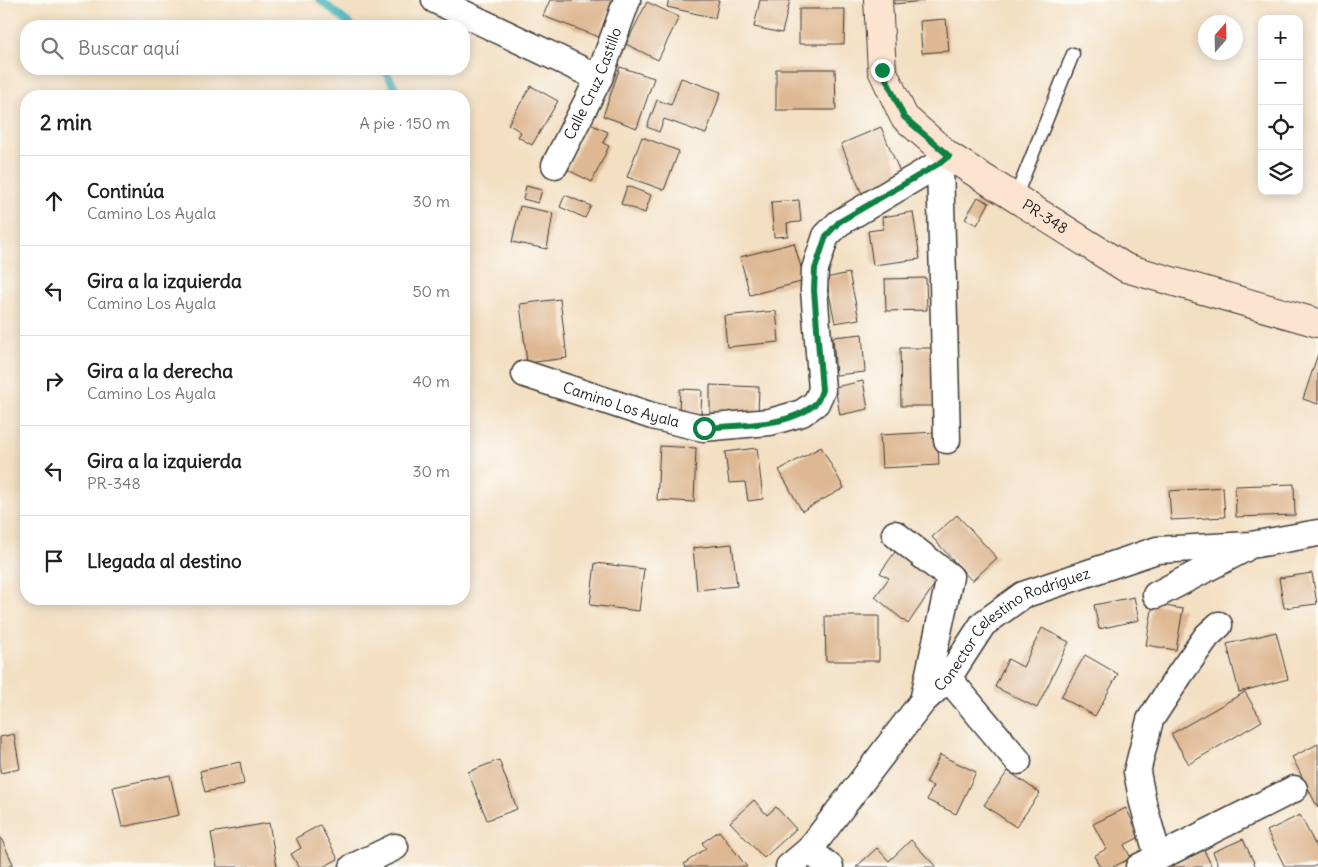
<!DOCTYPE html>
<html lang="es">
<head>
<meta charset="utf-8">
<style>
	body { margin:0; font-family:Delius,sans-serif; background:#f2f2f2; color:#202124 }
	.controls { position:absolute; right:15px; top:15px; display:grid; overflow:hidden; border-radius:10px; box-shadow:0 2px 12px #0003 }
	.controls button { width:45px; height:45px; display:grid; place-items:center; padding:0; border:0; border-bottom:1px solid #e0e0e0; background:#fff; color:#202124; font:25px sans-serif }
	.compass { position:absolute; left:1198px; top:15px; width:45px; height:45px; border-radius:50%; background:#fff; box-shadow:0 2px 12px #0003; rotate:20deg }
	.stop { position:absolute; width:15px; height:15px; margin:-11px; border:4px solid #0b8043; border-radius:50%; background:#fff }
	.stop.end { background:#0b8043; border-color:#fff; box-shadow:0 1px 5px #0008 }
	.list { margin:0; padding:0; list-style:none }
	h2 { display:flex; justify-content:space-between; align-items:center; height:65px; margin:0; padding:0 20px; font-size:21px }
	h2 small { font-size:16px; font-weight:400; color:#757577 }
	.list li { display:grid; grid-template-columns:32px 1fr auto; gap:15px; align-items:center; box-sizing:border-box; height:90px; padding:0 20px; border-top:1px solid #e0e0e0 }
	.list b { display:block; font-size:19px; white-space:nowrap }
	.list p { margin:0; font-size:16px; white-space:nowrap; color:#757577 }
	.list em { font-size:16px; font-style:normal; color:#757577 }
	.icon { flex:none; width:28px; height:28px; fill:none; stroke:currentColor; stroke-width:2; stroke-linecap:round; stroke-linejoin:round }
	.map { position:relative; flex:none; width:1318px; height:867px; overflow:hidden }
	.search { position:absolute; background:#fff; box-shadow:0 2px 12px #0003; left:20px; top:20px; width:450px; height:55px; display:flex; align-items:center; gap:12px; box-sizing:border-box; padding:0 18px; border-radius:20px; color:#757577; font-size:19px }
	.panel { position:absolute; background:#fff; box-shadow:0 2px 12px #0003; left:20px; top:90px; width:450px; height:515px; border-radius:20px }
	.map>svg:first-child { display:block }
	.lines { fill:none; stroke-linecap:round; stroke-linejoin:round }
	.stream { stroke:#46b5bd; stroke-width:8 }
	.building { fill:#deb893 }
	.lane-casing { stroke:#3c3935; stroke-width:15 }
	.street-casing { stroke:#3c3935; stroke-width:29 }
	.secondary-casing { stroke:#3c3935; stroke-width:30 }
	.lane { stroke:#fff; stroke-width:12 }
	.street { stroke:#fff; stroke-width:26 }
	.secondary { stroke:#fde4d1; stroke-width:28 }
	.route { stroke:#0b8043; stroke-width:6 }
	.labels { text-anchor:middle; stroke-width:4.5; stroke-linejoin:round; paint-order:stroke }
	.street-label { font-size:15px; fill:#1c1c1c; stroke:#fdfcf7 }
</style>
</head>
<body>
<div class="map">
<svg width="1318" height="867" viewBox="0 0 1318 867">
	<rect width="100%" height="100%" fill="#fdfcf7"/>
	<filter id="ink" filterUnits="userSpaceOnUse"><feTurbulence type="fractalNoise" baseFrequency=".02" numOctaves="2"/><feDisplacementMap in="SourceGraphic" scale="10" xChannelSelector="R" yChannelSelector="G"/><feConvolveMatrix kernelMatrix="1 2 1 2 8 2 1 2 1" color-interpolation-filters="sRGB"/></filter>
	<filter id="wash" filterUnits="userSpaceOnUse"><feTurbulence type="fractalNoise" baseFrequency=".0096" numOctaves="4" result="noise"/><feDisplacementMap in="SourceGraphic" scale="20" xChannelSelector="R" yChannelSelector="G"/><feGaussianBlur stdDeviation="1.12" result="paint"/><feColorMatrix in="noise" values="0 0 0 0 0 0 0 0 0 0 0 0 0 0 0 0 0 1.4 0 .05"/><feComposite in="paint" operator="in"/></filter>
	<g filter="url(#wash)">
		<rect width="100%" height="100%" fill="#f3dfc2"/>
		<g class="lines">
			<g class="stream">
				<path d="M 320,0 L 352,26"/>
				<path d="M 384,69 L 400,96"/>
			</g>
		</g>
		<g id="blocks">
			<g class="building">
				<path d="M 550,0 L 613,0 L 599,37 L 543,16 Z"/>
				<path d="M 669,0 L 719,0 L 715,18 L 667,7 Z"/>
				<path d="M 760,0 L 790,0 L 782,33 L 754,27 Z"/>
				<path d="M 894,0 L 924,0 L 924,1 L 894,4 Z"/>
				<path d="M 647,2 L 679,17 L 658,60 L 626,44 Z"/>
				<path d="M 799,9 L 845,9 L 844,44 L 799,44 Z"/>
				<path d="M 946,19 L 949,51 L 922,53 L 920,21 Z"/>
				<path d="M 620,67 L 654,78 L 637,128 L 603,116 Z"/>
				<path d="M 776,69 L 835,69 L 836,110 L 776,110 Z"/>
				<path d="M 681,78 L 721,92 L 706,134 L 664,119 L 659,132 L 647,127 L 657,100 L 671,105 Z"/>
				<path d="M 531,86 L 558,101 L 532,145 L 518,137 L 521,132 L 508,124 Z"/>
				<path d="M 590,124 L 608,132 L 603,143 L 609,146 L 592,182 L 568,170 Z"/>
				<path d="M 881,127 L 902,177 L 862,194 L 841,144 Z"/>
				<path d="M 642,137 L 679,151 L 664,190 L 627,177 Z"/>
				<path d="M 526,186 L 542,190 L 538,203 L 523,199 Z"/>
				<path d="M 627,186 L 651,195 L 645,213 L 621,204 Z"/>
				<path d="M 565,195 L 591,206 L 585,218 L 560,207 Z"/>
				<path d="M 978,197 L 989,203 L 977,225 L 965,219 Z"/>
				<path d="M 799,200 L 801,222 L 787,223 L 788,236 L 774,237 L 771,202 Z"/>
				<path d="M 520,206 L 553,213 L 547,249 L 512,242 Z"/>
				<path d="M 913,212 L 920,259 L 873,265 L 868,231 L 883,229 L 882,217 Z"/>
				<path d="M 794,243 L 805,281 L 750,295 L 740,257 Z"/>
				<path d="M 849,273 L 859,319 L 835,323 L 826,278 Z"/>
				<path d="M 926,278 L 927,310 L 886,311 L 885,279 Z"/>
				<path d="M 560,299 L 567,358 L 527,363 L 520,304 Z"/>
				<path d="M 776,311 L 779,342 L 727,347 L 724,316 Z"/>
				<path d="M 862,334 L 865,372 L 836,375 L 833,337 Z"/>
				<path d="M 900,348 L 933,348 L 933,406 L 901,406 Z"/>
				<path d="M 1318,354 L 1318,404 L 1303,399 Z"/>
				<path d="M 863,381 L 868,409 L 840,415 L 835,387 Z"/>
				<path d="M 710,385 L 759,387 L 758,416 L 710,415 Z"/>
				<path d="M 680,389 L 702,390 L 701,413 L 679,413 Z"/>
				<path d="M 937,432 L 939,465 L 882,468 L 880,435 Z"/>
				<path d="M 660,446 L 696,448 L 694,502 L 657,500 Z"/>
				<path d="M 821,447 L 844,488 L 802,511 L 779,470 Z"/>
				<path d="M 757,448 L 763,499 L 748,501 L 745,482 L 729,483 L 725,452 Z"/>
				<path d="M 1294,484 L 1295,515 L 1236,517 L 1235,486 Z"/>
				<path d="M 1223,487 L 1225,517 L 1171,520 L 1169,491 Z"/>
				<path d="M 957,515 L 997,558 L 972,581 L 932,537 Z"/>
				<path d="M 732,544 L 737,586 L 697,590 L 693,548 Z"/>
				<path d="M 900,545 L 941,575 L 908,624 L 875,597 L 889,578 L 880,573 Z"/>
				<path d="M 595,563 L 644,569 L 639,611 L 590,605 Z"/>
				<path d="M 1312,573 L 1317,604 L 1284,608 L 1279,578 Z"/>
				<path d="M 1134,597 L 1139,620 L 1099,629 L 1094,605 Z"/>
				<path d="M 1153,604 L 1183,609 L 1176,650 L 1146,645 Z"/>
				<path d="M 825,616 L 879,616 L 879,661 L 826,661 Z"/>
				<path d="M 1042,628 L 1069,642 L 1037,708 L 995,687 L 1008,659 L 1023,667 Z"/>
				<path d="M 1276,632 L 1288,679 L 1239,692 L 1227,644 Z"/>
				<path d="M 1085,655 L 1118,674 L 1095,716 L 1061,697 Z"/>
				<path d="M 1245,692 L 1262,721 L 1189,764 L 1171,734 Z"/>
				<path d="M 14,734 L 20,769 L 0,773 L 0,737 Z"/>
				<path d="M 1318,744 L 1318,808 L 1292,757 Z"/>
				<path d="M 940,755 L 976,772 L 956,814 L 927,800 L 933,786 L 926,783 Z"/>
				<path d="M 499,760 L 517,809 L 487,820 L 468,772 Z"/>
				<path d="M 240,762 L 244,784 L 205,792 L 200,771 Z"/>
				<path d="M 1008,771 L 1040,793 L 1016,827 L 984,805 Z"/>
				<path d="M 170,775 L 179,815 L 122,827 L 113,787 Z"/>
				<path d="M 754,800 L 767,815 L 776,807 L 796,829 L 764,858 L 730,822 Z"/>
				<path d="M 1126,808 L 1140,837 L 1124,845 L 1131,858 L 1113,867 L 1100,867 L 1094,856 L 1106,849 L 1093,824 Z"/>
				<path d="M 1300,815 L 1318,850 L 1318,864 L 1313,867 L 1285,867 L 1267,831 Z"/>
				<path d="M 269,823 L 277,867 L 217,867 L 211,833 Z"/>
				<path d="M 320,825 L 338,859 L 323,867 L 299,867 L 291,854 L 301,848 L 296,838 Z"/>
				<path d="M 719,831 L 747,867 L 686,867 L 684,864 L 706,848 L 702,843 Z"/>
				<path d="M 0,836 L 13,864 L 7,867 L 0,867 Z"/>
				<path d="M 1243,839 L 1256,867 L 1219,867 L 1213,852 Z"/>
				<path d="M 911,840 L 936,867 L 856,867 L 877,848 L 889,861 Z"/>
				<path d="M 1204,850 L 1212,867 L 1170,867 Z"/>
			</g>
		</g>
	</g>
	<g filter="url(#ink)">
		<use href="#blocks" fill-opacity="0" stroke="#3c3935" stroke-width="1"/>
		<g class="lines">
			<g class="lane-casing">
				<path id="lane" d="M 1015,198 L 1073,54"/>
			</g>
			<g class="street-casing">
				<g id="street">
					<path d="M 435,0 L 599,78"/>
					<path d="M 940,163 L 947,440"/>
					<path id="s1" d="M 555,165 L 599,78 L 627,0"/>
					<path id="s2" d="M 525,374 L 652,416 L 703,428 L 770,422 L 802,413 L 816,403 L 822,390 L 814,290 L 815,269 L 826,236 L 839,223 L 940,163 L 949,156"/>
					<path d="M 895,534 L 950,577 L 923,701"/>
					<path d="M 1156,595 L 1244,549"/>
					<path d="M 948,678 L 1018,761"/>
					<path d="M 809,850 L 830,867"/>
					<path d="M 1158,857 L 1143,803 L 1137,772 L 1150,720 L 1180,674 L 1207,636 L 1219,625"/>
					<path d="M 353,867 L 395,847"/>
					<path id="s3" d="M 789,867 L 809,850 L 923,701 L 948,678 L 983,624 L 1023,595 L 1157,550 L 1251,545 L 1318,533"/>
					<path d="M 1139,867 L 1294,789"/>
				</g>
			</g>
			<g class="secondary-casing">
				<g id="secondary">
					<path id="s4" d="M 878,0 L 882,70 L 904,117 L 949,156 L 1126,268 L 1318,323"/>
				</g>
			</g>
			<use href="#lane" class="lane"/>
			<use href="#street" class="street"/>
			<use href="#secondary" class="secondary"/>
		</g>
	</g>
	<g class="lines" filter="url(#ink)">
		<path class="route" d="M 704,428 C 736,425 790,427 815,404 C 819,401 820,395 822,390 L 814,290 L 815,269 L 826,236 L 839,222 L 940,163 L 949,156 L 904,117 L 882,70"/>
	</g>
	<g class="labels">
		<g class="street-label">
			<text dy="5" stroke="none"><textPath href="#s1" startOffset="90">Calle Cruz Castillo</textPath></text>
			<text dy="5" stroke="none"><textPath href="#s4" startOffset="295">PR-348</textPath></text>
			<text dy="5" stroke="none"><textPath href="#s2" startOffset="101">Camino Los Ayala</textPath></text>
			<text dy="5" stroke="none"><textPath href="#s3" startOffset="332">Conector Celestino Rodríguez</textPath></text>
		</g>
	</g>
</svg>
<div class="controls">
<button>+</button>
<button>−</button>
<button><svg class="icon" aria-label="locate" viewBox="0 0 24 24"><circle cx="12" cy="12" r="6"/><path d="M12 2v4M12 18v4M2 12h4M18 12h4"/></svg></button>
<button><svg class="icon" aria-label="layers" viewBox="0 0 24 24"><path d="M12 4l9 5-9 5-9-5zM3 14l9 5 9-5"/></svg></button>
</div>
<svg class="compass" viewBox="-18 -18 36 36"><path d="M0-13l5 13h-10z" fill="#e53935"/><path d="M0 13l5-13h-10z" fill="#757577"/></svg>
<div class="stop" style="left:704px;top:428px"></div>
<div class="stop end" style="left:882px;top:70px"></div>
<div class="search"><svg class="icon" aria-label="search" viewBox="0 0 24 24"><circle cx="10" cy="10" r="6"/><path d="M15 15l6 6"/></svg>Buscar aquí</div>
<section class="panel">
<h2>2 min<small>A pie · 150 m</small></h2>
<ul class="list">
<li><svg class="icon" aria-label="ahead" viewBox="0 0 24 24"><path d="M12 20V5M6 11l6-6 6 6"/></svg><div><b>Continúa</b><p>Camino Los Ayala</p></div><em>30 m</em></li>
<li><svg class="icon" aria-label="left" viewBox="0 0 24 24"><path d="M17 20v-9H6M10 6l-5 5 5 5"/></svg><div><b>Gira a la izquierda</b><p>Camino Los Ayala</p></div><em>50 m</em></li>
<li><svg class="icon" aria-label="right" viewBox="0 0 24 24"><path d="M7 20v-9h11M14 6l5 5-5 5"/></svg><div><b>Gira a la derecha</b><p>Camino Los Ayala</p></div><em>40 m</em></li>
<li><svg class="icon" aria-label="left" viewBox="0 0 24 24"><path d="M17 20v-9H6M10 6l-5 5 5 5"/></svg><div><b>Gira a la izquierda</b><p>PR-348</p></div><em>30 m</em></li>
<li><svg class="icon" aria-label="arrive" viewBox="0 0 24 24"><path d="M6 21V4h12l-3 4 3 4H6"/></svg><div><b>Llegada al destino</b></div></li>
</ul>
</section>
</div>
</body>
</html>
